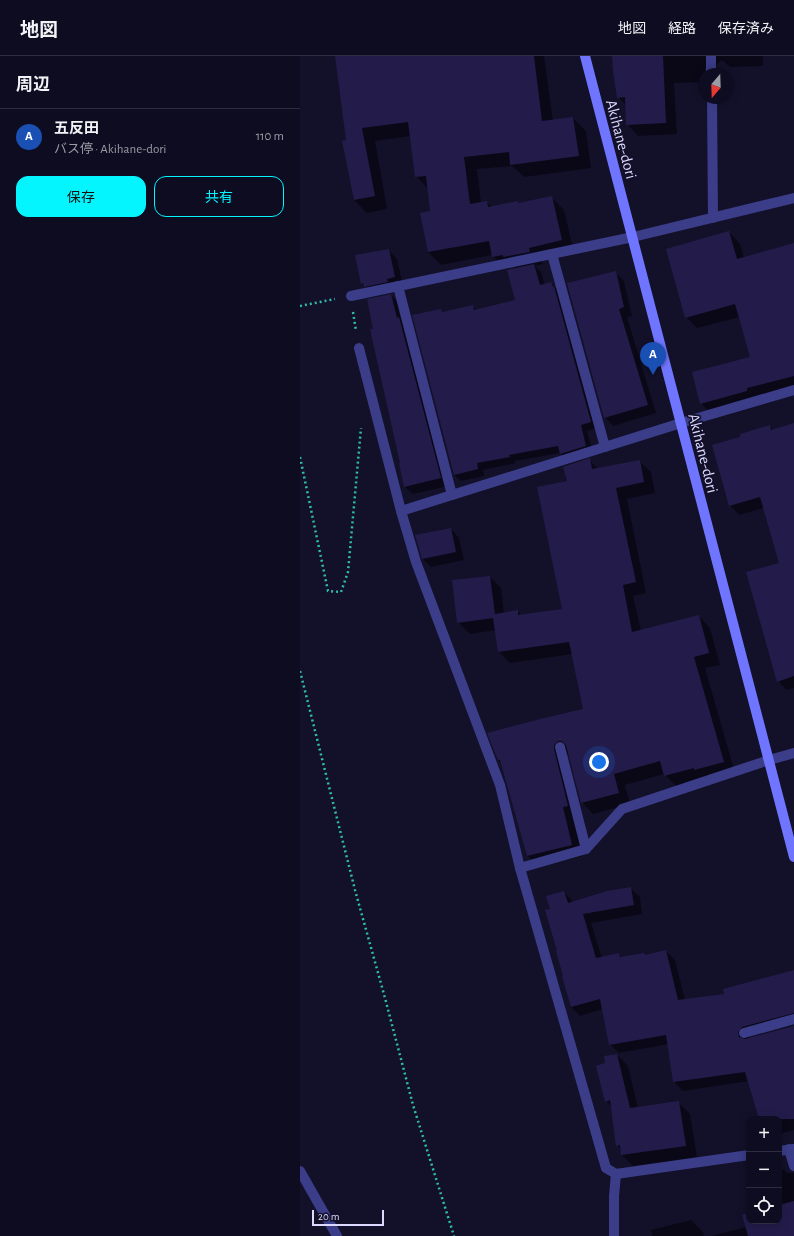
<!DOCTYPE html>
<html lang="ja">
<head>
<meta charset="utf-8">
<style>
	body { margin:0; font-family:"Alegreya Sans","Noto Sans JP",sans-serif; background:#171529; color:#f1f3f6 }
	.controls { position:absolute; right:12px; bottom:12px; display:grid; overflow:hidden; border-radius:8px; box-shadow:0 2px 10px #0003 }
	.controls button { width:36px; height:36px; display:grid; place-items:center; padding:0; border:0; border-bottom:1px solid #2e2c3e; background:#0e0c20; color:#f1f3f6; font:20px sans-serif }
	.compass { position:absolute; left:398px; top:12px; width:36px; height:36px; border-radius:50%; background:#0e0c20; box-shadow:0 2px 10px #0003; rotate:199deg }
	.scale { position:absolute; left:12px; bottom:10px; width:72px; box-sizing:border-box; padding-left:4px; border:2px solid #dbd9ff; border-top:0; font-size:11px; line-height:14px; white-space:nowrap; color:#dbd9ff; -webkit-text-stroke:3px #13102a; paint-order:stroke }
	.you { position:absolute; left:299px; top:706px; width:14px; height:14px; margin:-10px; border:3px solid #fff; border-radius:50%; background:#1a73e8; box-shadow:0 0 0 6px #1a73e833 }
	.badge { display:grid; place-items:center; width:26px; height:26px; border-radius:50%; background:#05f5ff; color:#fff; font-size:13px; font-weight:700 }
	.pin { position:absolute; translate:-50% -33px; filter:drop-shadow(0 1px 2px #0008) }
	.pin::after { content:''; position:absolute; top:21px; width:14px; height:12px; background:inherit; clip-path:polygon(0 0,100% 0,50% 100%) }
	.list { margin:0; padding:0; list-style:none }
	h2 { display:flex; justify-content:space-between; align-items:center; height:52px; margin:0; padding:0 16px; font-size:17px }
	h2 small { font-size:13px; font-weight:400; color:#9b9ba5 }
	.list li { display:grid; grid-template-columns:26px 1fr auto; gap:12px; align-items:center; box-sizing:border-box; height:56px; padding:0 16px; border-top:1px solid #2e2c3e }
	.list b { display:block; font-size:15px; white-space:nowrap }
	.list p { margin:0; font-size:13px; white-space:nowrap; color:#9b9ba5 }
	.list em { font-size:13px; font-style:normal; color:#9b9ba5 }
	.actions { display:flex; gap:8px; padding:12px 16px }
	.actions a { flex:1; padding:9px 0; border:1px solid #05f5ff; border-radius:12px; text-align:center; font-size:14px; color:#05f5ff }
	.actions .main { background:#05f5ff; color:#111 }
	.icon { flex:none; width:22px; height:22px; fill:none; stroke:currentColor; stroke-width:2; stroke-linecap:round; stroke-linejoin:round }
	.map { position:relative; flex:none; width:494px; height:1180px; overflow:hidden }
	header { display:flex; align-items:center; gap:24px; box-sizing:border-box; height:56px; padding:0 20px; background:#0e0c20; border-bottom:1px solid #2e2c3e }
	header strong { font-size:19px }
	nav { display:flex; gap:22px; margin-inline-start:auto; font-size:14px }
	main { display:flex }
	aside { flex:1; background:#0e0c20 }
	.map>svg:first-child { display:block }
	.shadow { fill:#0007 }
	.building { fill:#231c4b }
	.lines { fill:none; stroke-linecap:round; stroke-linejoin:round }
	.path { stroke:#2fbdac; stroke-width:2.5; stroke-dasharray:2 3; stroke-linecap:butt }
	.lane { stroke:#3b3d89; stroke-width:10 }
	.street { stroke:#3b3d89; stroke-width:10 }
	.secondary { stroke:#7075ff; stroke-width:10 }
	.labels { text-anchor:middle; stroke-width:3.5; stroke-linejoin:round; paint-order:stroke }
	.street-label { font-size:16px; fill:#dbd9ff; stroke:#13102a }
</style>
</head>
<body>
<header>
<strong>地図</strong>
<nav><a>地図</a><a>経路</a><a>保存済み</a></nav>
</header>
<main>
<aside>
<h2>周辺<small></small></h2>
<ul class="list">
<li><span class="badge" style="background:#1a4fb4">A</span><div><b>五反田</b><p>バス停 · Akihane-dori</p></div><em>110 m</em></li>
</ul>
<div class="actions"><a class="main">保存</a><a>共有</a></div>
</aside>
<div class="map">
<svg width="494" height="1180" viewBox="0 0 494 1180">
	<rect width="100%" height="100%" fill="#13102a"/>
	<g class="shadow">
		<path d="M 36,0 L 244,0 L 253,65 L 273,62 L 286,75 L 291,112 L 224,121 L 212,110 L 177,113 L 181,147 L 186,146 L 192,151 L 218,146 L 219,148 L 251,141 L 264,154 L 274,197 L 241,205 L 243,208 L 235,210 L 241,216 L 245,229 L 251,227 L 258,234 L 297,372 L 287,375 L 293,397 L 267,405 L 260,397 L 215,405 L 216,407 L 183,414 L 184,420 L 161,425 L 154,419 L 141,254 L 143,256 L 172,250 L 177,254 L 216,245 L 216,213 L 214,211 L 205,213 L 192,199 L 141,209 L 128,196 L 131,156 L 129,134 L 116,120 L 111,80 L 75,85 L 87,153 L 67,157 L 54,144 Z"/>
		<path d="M 313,0 L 463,0 L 463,10 L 430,11 L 422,4 L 417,8 L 416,12 L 405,12 L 404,26 L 374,27 L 377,78 L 338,80 L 327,68 L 326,49 L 318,41 Z"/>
		<path d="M 429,176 L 440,188 L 444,202 L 494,188 L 494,333 L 412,359 L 401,347 L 451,301 L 440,261 L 397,272 L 386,261 Z"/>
		<path d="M 89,194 L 97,203 L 103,230 L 70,236 L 61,227 Z"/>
		<path d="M 315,216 L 324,225 L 332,260 L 327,261 L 356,357 L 313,370 L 305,361 Z"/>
		<path d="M 91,239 L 99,247 L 148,430 L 113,438 L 105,431 L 75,273 Z"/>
		<path d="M 494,368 L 494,632 L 487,634 L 478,625 L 480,508 L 464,452 L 439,459 L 430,449 L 442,382 L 470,370 L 473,374 Z"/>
		<path d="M 289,404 L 299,413 L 339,405 L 351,416 L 355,437 L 327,443 L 346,537 L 333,540 L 341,575 L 399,560 L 410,572 L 420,609 L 405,612 L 435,717 L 377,731 L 364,718 L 325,729 L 330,748 L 293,758 L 282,746 L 269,696 L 265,700 L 274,762 L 283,800 L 239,811 L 227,799 L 202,707 L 198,704 L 284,654 L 273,598 L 210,607 L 199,596 L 196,574 L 170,578 L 158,566 L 190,521 L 201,532 L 204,557 L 218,555 L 222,560 L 264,553 L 268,426 Z"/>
		<path d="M 151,473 L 159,482 L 164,504 L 131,511 L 123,503 Z"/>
		<path d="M 330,832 L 340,841 L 342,858 L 291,867 L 302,902 L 319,898 L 323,902 L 345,900 L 366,895 L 375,904 L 385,944 L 425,939 L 424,934 L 494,914 L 494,968 L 451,979 L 447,984 L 494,971 L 494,1074 L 479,1078 L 479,1063 L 460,1063 L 449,1025 L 383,1035 L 374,1026 L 369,988 L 319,997 L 310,988 L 303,953 L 280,960 L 271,951 L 252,854 L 264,836 L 274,847 Z"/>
		<path d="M 317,999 L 328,1010 L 338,1052 L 379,1047 L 390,1058 L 397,1101 L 333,1110 L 322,1099 L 321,1093 L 317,1089 L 312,1051 L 306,1045 L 306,1008 Z"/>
		<path d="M 484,1113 L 487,1117 L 494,1117 L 494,1180 L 411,1180 L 446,1171 L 449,1158 L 449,1165 L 479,1165 L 479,1115 Z"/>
		<path d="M 391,1164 L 403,1176 L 404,1180 L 352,1180 L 351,1174 Z"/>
	</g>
	<g class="building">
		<path d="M 35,0 L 234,0 L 242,65 L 273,61 L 279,100 L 210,109 L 209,96 L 164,101 L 170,148 L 187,145 L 188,151 L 218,145 L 218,147 L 252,140 L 262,184 L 229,192 L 230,196 L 203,201 L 203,199 L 192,201 L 189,185 L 128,196 L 120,157 L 130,155 L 126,120 L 115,121 L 108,66 L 62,72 L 75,140 L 54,144 L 42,85 L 46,84 Z"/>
		<path d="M 312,0 L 363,0 L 366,67 L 326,69 L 325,41 L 317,42 L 313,15 Z"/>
		<path d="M 429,175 L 437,203 L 494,187 L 494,320 L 447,332 L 447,335 L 400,348 L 392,316 L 450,301 L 435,248 L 385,262 L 366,193 Z"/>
		<path d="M 89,193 L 95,221 L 87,223 L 88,226 L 64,231 L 63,227 L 61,228 L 55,199 Z"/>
		<path d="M 234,208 L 240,229 L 251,226 L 253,231 L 254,230 L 291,366 L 281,369 L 286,390 L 260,398 L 258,390 L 209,399 L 210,401 L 177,407 L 178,413 L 154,419 L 112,259 L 141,253 L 142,256 L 173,249 L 174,254 L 215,244 L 207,214 Z"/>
		<path d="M 316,215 L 324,251 L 319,253 L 348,349 L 304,362 L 267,227 Z"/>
		<path d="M 91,238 L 97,262 L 99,261 L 141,422 L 104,431 L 99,407 L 100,407 L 70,273 L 73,273 L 67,243 Z"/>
		<path d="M 494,367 L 494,620 L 477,626 L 446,516 L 479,507 L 460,441 L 429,450 L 412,389 L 440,381 L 440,378 L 470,369 L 471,374 Z"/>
		<path d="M 290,402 L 292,413 L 340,404 L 344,426 L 316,432 L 336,526 L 323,529 L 332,576 L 399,559 L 409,597 L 394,601 L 424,706 L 394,714 L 394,712 L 364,720 L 360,705 L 314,718 L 319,737 L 281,747 L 266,689 L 262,685 L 258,685 L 254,689 L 254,693 L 268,750 L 263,751 L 272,789 L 227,800 L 200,704 L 198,704 L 187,677 L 240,663 L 283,653 L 269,586 L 198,596 L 193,562 L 157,567 L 152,524 L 190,520 L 195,558 L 218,554 L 218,559 L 262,553 L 237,431 L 267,425 L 263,411 Z"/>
		<path d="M 151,472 L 156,496 L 122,503 L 115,479 Z"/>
		<path d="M 331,831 L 334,849 L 283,858 L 296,902 L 319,897 L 320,901 L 344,897 L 345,899 L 366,894 L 378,944 L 424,938 L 423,933 L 494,914 L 494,957 L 442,971 L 438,976 L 439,981 L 445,983 L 494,970 L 494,1063 L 459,1063 L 445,1016 L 373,1026 L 366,979 L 309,989 L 300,943 L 271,951 L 262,920 L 263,920 L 256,895 L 257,895 L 245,854 L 250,853 L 246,840 L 264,835 L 268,847 L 307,835 Z"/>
		<path d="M 317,998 L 330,1052 L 379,1045 L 386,1090 L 321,1099 L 320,1089 L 316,1090 L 310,1044 L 305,1046 L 296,1010 L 305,1007 L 304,1000 Z"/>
		<path d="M 494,1145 L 494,1180 L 448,1180 L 442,1159 L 449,1157 L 449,1165 L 479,1165 L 479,1149 Z"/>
	</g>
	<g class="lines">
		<g class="path">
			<path d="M 0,250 L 35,243"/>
			<path d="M 53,256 L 56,275"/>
			<path d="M 0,401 L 28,535 L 41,536 L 48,516 L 61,372"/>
			<path d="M 0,615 L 55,834 L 85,942 L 113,1049 L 154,1180"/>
		</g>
		<g class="lane">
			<path d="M 260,691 L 286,793"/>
			<path d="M 444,977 L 494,963"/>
			<path d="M 489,1093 L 494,1110"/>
			<path d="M 0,1115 L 37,1180"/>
		</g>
		<g class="street">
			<path d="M 411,0 L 411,18"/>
			<path d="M 412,42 L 413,162"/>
			<path d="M 252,198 L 305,391"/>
			<path d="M 98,230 L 152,439"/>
			<path d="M 51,240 L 333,181 L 494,142"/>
			<path d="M 59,292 L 101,455 L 116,506 L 200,729 L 220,812 L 306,1112 L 316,1118 L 314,1140 L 314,1180"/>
			<path d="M 101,455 L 381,367 L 494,334"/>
			<path d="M 220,812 L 286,793 L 322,753 L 469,704 L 494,697"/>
			<path d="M 479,1095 L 494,1093"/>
			<path d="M 316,1118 L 449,1099"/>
		</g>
		<path class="secondary" d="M 285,0 L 494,801"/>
	</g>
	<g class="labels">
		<g class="street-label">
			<text transform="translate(322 83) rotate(75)" y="6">Akihane-dori</text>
			<text transform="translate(404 397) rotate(76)" y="6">Akihane-dori</text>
		</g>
	</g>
</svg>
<div class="controls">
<button>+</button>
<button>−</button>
<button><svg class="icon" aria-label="locate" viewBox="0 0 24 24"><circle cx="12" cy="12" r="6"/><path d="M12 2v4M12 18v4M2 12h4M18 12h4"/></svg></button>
</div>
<svg class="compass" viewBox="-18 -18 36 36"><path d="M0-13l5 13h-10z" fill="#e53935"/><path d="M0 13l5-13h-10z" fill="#9b9ba5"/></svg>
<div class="scale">20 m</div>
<div class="you"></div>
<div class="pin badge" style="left:353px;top:319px;background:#1a4fb4">A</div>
</div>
</main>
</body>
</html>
